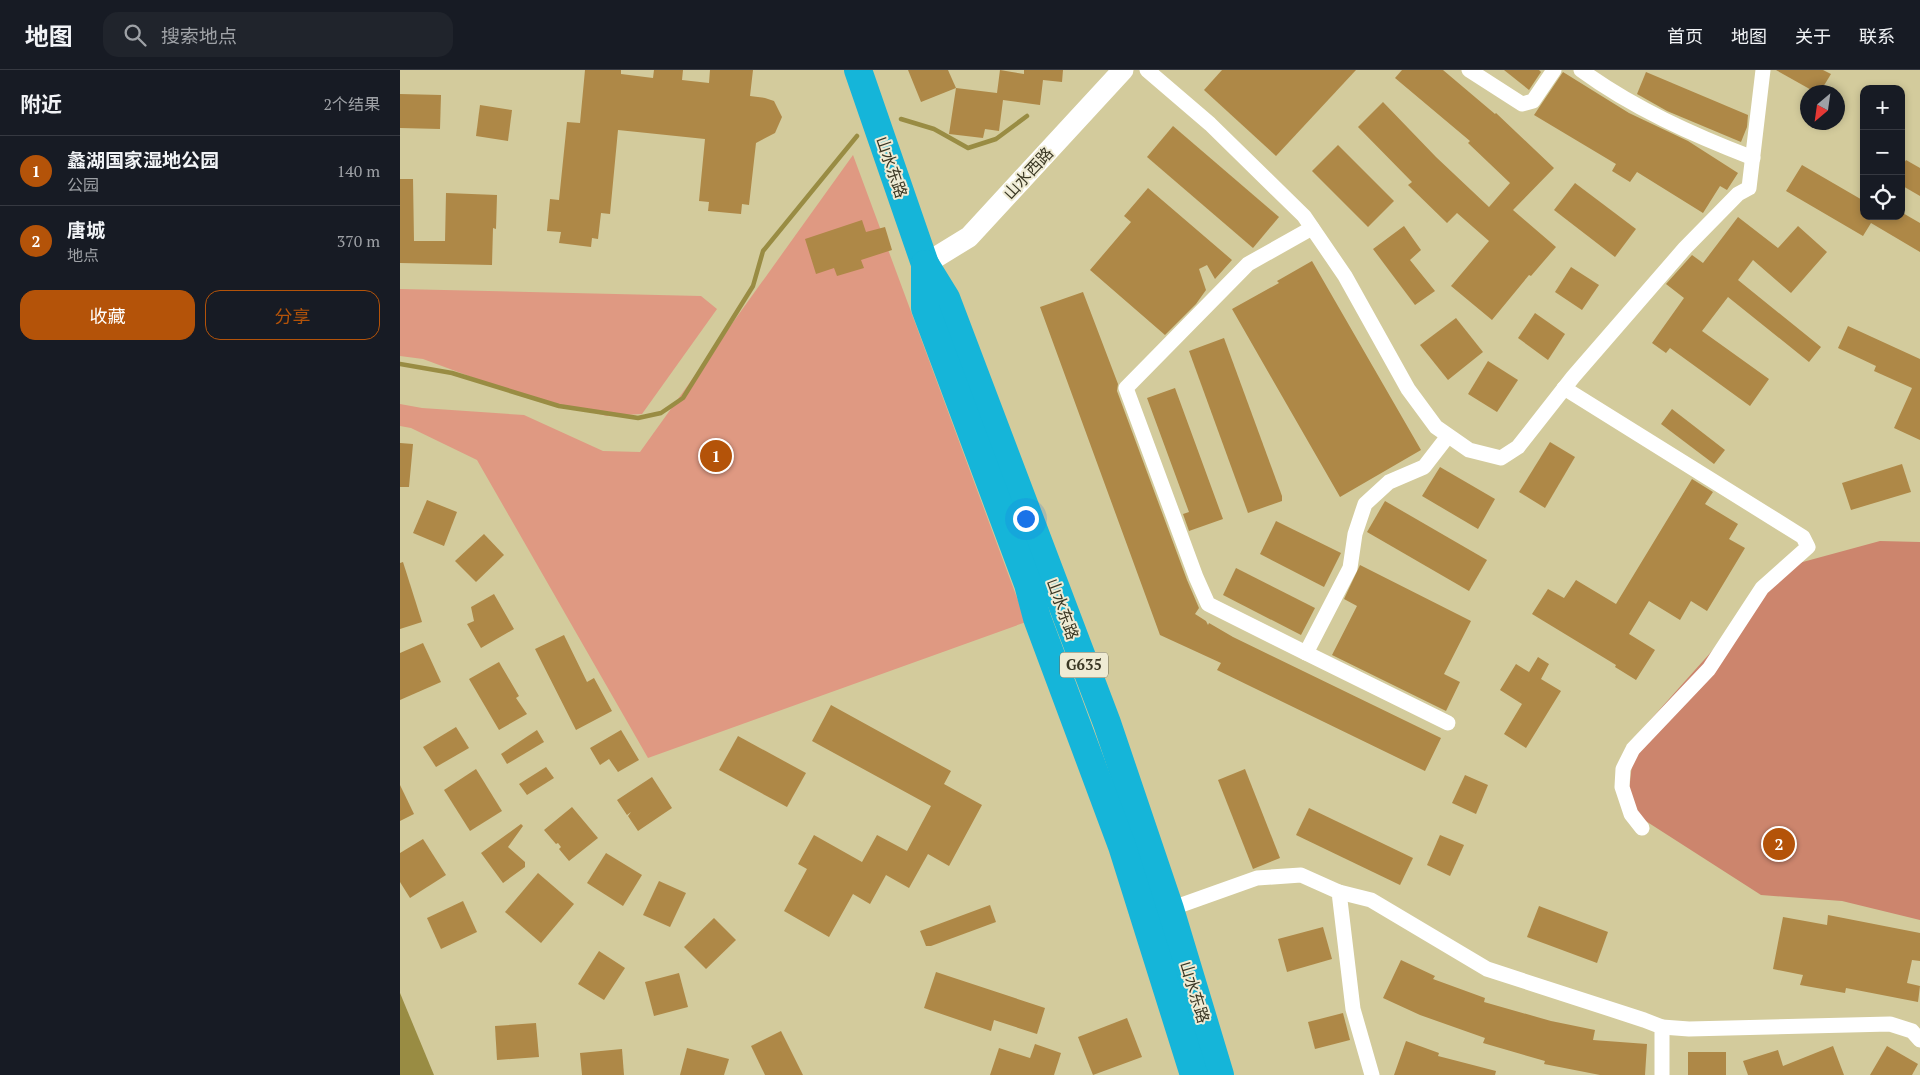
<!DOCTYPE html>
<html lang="zh">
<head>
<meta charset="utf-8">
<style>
	body { margin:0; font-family:"PT Serif","Noto Sans SC",serif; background:#20242c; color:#f1f3f6 }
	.controls { position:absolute; right:15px; top:15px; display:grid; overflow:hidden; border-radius:10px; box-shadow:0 2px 8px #0003 }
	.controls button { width:45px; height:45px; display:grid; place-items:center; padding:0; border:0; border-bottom:1px solid #363941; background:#171b24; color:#f1f3f6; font:25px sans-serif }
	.compass { position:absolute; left:1400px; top:15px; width:45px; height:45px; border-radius:50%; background:#171b24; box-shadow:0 2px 8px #0003; rotate:209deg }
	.you { position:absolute; left:625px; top:448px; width:18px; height:18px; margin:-12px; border:4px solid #fff; border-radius:50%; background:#1a73e8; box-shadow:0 0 0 8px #1a73e833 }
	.badge { display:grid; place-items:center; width:32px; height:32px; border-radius:50%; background:#b45309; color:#fff; font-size:16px; font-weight:700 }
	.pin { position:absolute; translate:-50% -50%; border:2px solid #fff; box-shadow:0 1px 5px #0006 }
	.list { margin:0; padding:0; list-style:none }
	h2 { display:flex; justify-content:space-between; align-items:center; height:65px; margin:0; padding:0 20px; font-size:21px }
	h2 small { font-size:16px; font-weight:400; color:#9ea1a6 }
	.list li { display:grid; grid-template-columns:32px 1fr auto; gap:15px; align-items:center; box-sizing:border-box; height:70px; padding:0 20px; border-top:1px solid #363941 }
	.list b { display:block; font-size:19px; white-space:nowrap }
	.list p { margin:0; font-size:16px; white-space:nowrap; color:#9ea1a6 }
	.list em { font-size:16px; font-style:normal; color:#9ea1a6 }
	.actions { display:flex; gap:10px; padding:15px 20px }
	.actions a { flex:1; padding:11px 0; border:1px solid #b45309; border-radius:15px; text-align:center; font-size:18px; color:#b45309 }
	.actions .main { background:#b45309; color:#fff }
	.icon { flex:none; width:28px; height:28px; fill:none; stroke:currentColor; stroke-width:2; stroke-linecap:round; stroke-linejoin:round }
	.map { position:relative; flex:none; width:1520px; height:1005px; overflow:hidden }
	header { display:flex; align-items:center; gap:30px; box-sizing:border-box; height:70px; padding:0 25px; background:#171b24; border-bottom:1px solid #363941 }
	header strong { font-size:24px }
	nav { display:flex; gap:28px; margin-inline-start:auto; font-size:18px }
	.search { width:350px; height:45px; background:#20242c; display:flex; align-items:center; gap:12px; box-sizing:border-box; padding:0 18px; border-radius:15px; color:#9ea1a6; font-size:19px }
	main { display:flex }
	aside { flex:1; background:#171b24 }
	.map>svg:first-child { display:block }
	.green { fill:#df9982 }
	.forest { fill:#cc856d }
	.water { fill:#998c43 }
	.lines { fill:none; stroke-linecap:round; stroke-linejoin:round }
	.stream { stroke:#998c43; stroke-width:4.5 }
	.building { fill:#ae8847 }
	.street { stroke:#fff; stroke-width:15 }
	.secondary { stroke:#fff; stroke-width:21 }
	.highway { stroke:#15b5d9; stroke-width:28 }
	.labels { text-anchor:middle; stroke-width:4; stroke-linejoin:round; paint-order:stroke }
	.shield { fill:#efebd4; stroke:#706d59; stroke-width:1 }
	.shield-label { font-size:15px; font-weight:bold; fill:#3a3724 }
	.street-label { font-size:16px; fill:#3a3724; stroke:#efebd4 }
</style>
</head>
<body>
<header>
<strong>地图</strong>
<div class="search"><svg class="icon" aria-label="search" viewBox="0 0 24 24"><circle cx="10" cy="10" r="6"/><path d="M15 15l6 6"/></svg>搜索地点</div>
<nav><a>首页</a><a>地图</a><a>关于</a><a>联系</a></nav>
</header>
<main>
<aside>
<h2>附近<small>2个结果</small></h2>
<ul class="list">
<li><span class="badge">1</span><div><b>蠡湖国家湿地公园</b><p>公园</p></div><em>140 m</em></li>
<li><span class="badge">2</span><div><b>唐城</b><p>地点</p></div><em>370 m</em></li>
</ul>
<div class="actions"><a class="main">收藏</a><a>分享</a></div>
</aside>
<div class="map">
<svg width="1520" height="1005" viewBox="0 0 1520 1005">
	<rect width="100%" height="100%" fill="#d3cb9c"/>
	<g class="green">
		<path d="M 453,85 L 626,552 L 248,688 L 77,390 L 11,358 L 0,356 L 0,334 L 22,338 L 124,345 L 203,381 L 240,382 Z"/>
		<path d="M 0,219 L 301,226 L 317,239 L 242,344 L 207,346 L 112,322 L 23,289 L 0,286 Z"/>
	</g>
	<path class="forest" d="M 1480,471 L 1520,472 L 1520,850 L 1442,831 L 1361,825 L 1227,739 L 1235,667 L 1388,496 Z"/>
	<path class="water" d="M 0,923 L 34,1005 L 0,1005 Z"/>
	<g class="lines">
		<g class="stream">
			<path d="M 501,49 L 534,59 L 568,78 L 596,69 L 627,46"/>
			<path d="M 0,294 L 52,303 L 159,336 L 238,348 L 261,343 L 283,328 L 353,216 L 363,181 L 457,66"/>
		</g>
	</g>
	<g class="building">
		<path d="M 185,0 L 221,0 L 221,4 L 253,8 L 254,0 L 283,0 L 282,10 L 309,13 L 310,0 L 353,0 L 350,26 L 365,28 L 374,31 L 382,47 L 375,63 L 356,73 L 349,135 L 342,134 L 341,144 L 308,141 L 309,132 L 299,131 L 305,69 L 218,60 L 210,144 L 201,143 L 198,169 L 192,168 L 191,177 L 159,173 L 161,162 L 147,161 L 150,129 L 159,130 L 167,52 L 180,53 Z"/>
		<path d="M 508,0 L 548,0 L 556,18 L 521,32 Z"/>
		<path d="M 600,0 L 624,4 L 624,0 L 663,0 L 662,12 L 643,10 L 640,35 L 603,30 L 599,61 L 585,59 L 583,68 L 549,64 L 556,18 L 597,23 Z"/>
		<path d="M 822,0 L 956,0 L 876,86 L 804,20 Z"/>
		<path d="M 1002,0 L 1043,0 L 1095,44 L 1096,43 L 1154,98 L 1113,140 L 1156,177 L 1131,206 L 1129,205 L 1092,250 L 1051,216 L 1089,171 L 1057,143 L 1047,153 L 1008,115 L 1012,112 L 958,57 L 983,32 L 1036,87 L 1089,137 L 1110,113 L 1068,73 L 1070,71 L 995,8 Z"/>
		<path d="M 1104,0 L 1139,0 L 1141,2 L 1129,20 Z"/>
		<path d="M 1376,0 L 1423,0 L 1431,4 L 1420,22 L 1415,22 Z"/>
		<path d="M 1163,2 L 1229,43 L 1288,71 L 1338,103 L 1327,120 L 1320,116 L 1303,143 L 1237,102 L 1230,112 L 1212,101 L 1216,94 L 1134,45 Z"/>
		<path d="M 1246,2 L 1348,45 L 1347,57 L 1341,72 L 1267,41 L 1237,24 Z"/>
		<path d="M 0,24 L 41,25 L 40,59 L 0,58 Z"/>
		<path d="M 80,35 L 112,40 L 108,71 L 76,66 Z"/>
		<path d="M 773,56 L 879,147 L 853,178 L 747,87 Z"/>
		<path d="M 938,75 L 994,131 L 968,157 L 912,101 Z"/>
		<path d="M 1506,90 L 1520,98 L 1520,126 L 1501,115 L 1501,98 Z"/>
		<path d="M 1402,95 L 1464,131 L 1464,146 L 1501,146 L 1501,142 L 1520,153 L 1520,182 L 1471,153 L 1463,166 L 1386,121 Z"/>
		<path d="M 0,109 L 13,109 L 14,171 L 45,171 L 46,123 L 97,125 L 96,159 L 93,158 L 92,195 L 0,193 Z"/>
		<path d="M 1175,113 L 1236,159 L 1215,187 L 1154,140 Z"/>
		<path d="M 748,118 L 832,190 L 815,209 L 807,195 L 799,199 L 806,220 L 796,234 L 765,265 L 690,200 L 731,152 L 724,146 Z"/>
		<path d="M 1338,147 L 1378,178 L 1398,156 L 1427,182 L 1391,223 L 1353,190 L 1338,210 L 1421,277 L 1409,292 L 1328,227 L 1302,261 L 1369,309 L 1350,336 L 1270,278 L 1266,283 L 1252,273 L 1284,228 L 1266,214 L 1292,185 L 1303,193 Z"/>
		<path d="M 462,150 L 466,162 L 485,157 L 492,180 L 461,190 L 464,198 L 437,206 L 434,198 L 416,204 L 405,169 Z"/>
		<path d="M 1004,156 L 1021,180 L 1010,190 L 1035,221 L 1015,235 L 973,179 Z"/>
		<path d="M 912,191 L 1021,380 L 940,427 L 832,239 L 879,213 L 877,211 Z"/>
		<path d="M 1171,197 L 1199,215 L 1182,240 L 1155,222 Z"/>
		<path d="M 683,222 L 718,314 L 717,321 L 787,510 L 799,538 L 795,544 L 806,551 L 808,555 L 809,553 L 833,567 L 1041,668 L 1025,701 L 817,600 L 821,593 L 760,565 L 640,237 Z"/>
		<path d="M 1135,243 L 1165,264 L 1148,290 L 1118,268 Z"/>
		<path d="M 1056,248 L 1083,282 L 1048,310 L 1020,275 Z"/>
		<path d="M 1448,256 L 1520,289 L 1520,370 L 1494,358 L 1512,318 L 1474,301 L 1476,296 L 1438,278 Z"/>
		<path d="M 824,268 L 882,426 L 882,431 L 848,443 L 789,281 Z"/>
		<path d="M 1088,291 L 1118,310 L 1097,342 L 1068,324 Z"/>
		<path d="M 775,318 L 823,449 L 789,461 L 783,444 L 789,442 L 747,328 Z"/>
		<path d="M 1272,339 L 1325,380 L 1314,394 L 1261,354 Z"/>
		<path d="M 1150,372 L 1175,387 L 1145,438 L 1119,422 Z"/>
		<path d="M 0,373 L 13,374 L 9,417 L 0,417 Z"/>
		<path d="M 1502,394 L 1511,422 L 1451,440 L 1442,413 Z"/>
		<path d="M 1040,397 L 1095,429 L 1078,459 L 1022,426 Z"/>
		<path d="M 1292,409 L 1313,422 L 1305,434 L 1338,454 L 1329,469 L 1345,478 L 1307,541 L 1291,531 L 1280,550 L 1249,531 L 1229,564 L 1255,580 L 1236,610 L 1215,597 L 1216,595 L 1132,544 L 1148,519 L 1164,528 L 1176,510 L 1216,534 Z"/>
		<path d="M 27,430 L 57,442 L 44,476 L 13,463 Z"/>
		<path d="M 985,431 L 1087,490 L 1069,521 L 967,462 Z"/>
		<path d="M 876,451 L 941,483 L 924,517 L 860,484 Z"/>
		<path d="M 84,464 L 104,485 L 76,512 L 55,491 Z"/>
		<path d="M 3,492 L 22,552 L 0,559 L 0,493 Z"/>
		<path d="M 960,495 L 1071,551 L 1044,604 L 1060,612 L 1046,641 L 932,585 L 957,536 L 944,529 Z"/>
		<path d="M 836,498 L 915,538 L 901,565 L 823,525 Z"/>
		<path d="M 94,524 L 114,559 L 81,578 L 67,554 L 74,551 L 71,537 Z"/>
		<path d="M 164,565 L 187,612 L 194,608 L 212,641 L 176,660 L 135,579 Z"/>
		<path d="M 23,573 L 41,612 L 0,630 L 0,583 Z"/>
		<path d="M 1138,587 L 1149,594 L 1141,609 L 1161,621 L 1126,678 L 1104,664 L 1122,634 L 1100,620 L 1116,594 L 1129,602 Z"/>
		<path d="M 99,592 L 119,626 L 116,628 L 127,644 L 99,660 L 69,609 Z"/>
		<path d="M 431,635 L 551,701 L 544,714 L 582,735 L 549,796 L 528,784 L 509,818 L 486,805 L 470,834 L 453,824 L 429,867 L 384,841 L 407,799 L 398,794 L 414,765 L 462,792 L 477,765 L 507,781 L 531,736 L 412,671 Z"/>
		<path d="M 56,657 L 69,678 L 36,697 L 23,677 Z"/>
		<path d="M 137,660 L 144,672 L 107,694 L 101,684 Z"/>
		<path d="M 221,660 L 239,690 L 218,702 L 209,689 L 200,695 L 190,678 Z"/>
		<path d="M 338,666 L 406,703 L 387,737 L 319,700 Z"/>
		<path d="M 146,697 L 154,708 L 127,725 L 119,714 Z"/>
		<path d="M 76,699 L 102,741 L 70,761 L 44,720 Z"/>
		<path d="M 845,699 L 880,788 L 853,799 L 818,710 Z"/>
		<path d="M 1065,705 L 1088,715 L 1076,744 L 1052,733 Z"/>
		<path d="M 252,707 L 272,738 L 238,761 L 228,746 L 231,742 L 227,745 L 217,730 Z"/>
		<path d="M 0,715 L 14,744 L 0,751 Z"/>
		<path d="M 172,737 L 198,768 L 169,791 L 159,779 L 161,777 L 158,773 L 156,774 L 144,760 Z"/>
		<path d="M 909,738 L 1013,788 L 1000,815 L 896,765 Z"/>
		<path d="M 121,754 L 123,756 L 108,777 L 125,792 L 125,797 L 103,813 L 81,783 Z"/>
		<path d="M 1040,765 L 1064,775 L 1050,806 L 1027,795 Z"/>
		<path d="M 23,769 L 46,805 L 10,828 L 0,812 L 0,783 Z"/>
		<path d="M 206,783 L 242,805 L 223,836 L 187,813 Z"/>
		<path d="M 138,803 L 174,834 L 141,873 L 105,842 Z"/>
		<path d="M 259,811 L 286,823 L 270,857 L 243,845 Z"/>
		<path d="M 63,831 L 77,862 L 41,879 L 27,848 Z"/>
		<path d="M 590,835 L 596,852 L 531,876 L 526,876 L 520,861 Z"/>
		<path d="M 1139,836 L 1208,862 L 1197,893 L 1127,867 Z"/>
		<path d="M 1428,845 L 1520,863 L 1520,891 L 1512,890 L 1507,913 L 1520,916 L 1518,932 L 1446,918 L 1445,923 L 1400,915 L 1403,905 L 1373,899 L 1383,847 L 1427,855 Z"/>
		<path d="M 314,848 L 336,870 L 306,899 L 284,877 Z"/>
		<path d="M 923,857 L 932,889 L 887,902 L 878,869 Z"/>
		<path d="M 199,881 L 225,898 L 204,930 L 178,914 Z"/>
		<path d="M 1001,890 L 1035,906 L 1033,909 L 1085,928 L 1084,932 L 1151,951 L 1195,960 L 1193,970 L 1247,974 L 1245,1005 L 1200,1005 L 1144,994 L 1145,991 L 1083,973 L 1085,968 L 1020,945 L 983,928 Z"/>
		<path d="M 536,902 L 645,938 L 637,964 L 594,950 L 591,961 L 524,938 Z"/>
		<path d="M 279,903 L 288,937 L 254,946 L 245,912 Z"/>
		<path d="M 943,943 L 950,970 L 915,979 L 908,952 Z"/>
		<path d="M 727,948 L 742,987 L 693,1005 L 678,967 Z"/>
		<path d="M 136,953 L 139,987 L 97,990 L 95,956 Z"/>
		<path d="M 381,961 L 403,1005 L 365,1005 L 351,976 Z"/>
		<path d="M 1006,971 L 1039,983 L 1038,986 L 1096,1001 L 1095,1005 L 994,1005 Z"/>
		<path d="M 635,974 L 661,983 L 654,1005 L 590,1005 L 599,978 L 630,988 Z"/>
		<path d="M 1433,976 L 1444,1005 L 1348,1005 L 1343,991 L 1378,980 L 1383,996 Z"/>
		<path d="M 1487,976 L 1518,994 L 1512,1005 L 1470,1005 Z"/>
		<path d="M 287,978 L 329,989 L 324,1005 L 280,1005 Z"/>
		<path d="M 222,979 L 224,1005 L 182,1005 L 180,983 Z"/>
		<rect x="1288" y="982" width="38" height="23"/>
	</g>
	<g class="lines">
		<g class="street">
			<path d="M 747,0 L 810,54 L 904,146 L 945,206 L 1008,319 L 1036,357 L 1069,380 L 1101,388 L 1118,377 L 1173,307 L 1285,178 L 1338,124 L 1349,118 L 1363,0"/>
			<path d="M 1069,0 L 1122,34 L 1133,31 L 1154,0"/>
			<path d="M 1181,0 C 1233,38 1293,65 1353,88"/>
			<path d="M 912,158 L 848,194 L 726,318 L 796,507 L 808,534 L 906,583 L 950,498 L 955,464 L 965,434 L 989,412 L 1024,397 L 1048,366"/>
			<path d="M 1164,318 L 1403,467 L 1408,477 L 1362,518 L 1309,599 L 1233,679 L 1223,699 L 1222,717 L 1231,744 L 1242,758"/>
			<path d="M 906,583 L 1048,653"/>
			<path d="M 939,822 L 971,830 L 1087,899 L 1244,950 L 1262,957 L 1262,1005"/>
			<path d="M 770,839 L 857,808 L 901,805 L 939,822 L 953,939 L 972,1005"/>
			<path d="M 1262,957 L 1289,959 L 1490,954 L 1512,961 L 1520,970"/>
		</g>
		<path class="secondary" d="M 525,194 L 569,167 L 723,0"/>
		<g class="highway">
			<path d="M 458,0 L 525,194 L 546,228 L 707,653 L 770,839 L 820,1005"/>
			<path d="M 525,194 L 525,238 L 628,514 L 637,548 L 722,776 L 794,1005"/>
		</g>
	</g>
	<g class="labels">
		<rect class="shield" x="660" y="582.5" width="48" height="25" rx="4"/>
		<g class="shield-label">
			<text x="684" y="600">G635</text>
		</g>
		<g class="street-label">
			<text transform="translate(492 97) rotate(71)" y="6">山水东路</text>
			<text transform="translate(628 103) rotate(-47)" y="6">山水西路</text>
			<text transform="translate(663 539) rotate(70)" y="6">山水东路</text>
			<text transform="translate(795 922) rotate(73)" y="6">山水东路</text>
		</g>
	</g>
</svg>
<div class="controls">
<button>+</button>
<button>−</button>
<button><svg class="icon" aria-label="locate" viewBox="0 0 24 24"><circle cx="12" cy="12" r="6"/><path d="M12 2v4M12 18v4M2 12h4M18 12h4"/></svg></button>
</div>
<svg class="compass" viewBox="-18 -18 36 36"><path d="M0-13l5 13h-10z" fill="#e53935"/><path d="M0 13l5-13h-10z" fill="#9ea1a6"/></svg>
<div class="you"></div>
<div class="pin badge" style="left:316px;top:386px">1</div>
<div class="pin badge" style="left:1379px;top:774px">2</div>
</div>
</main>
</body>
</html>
